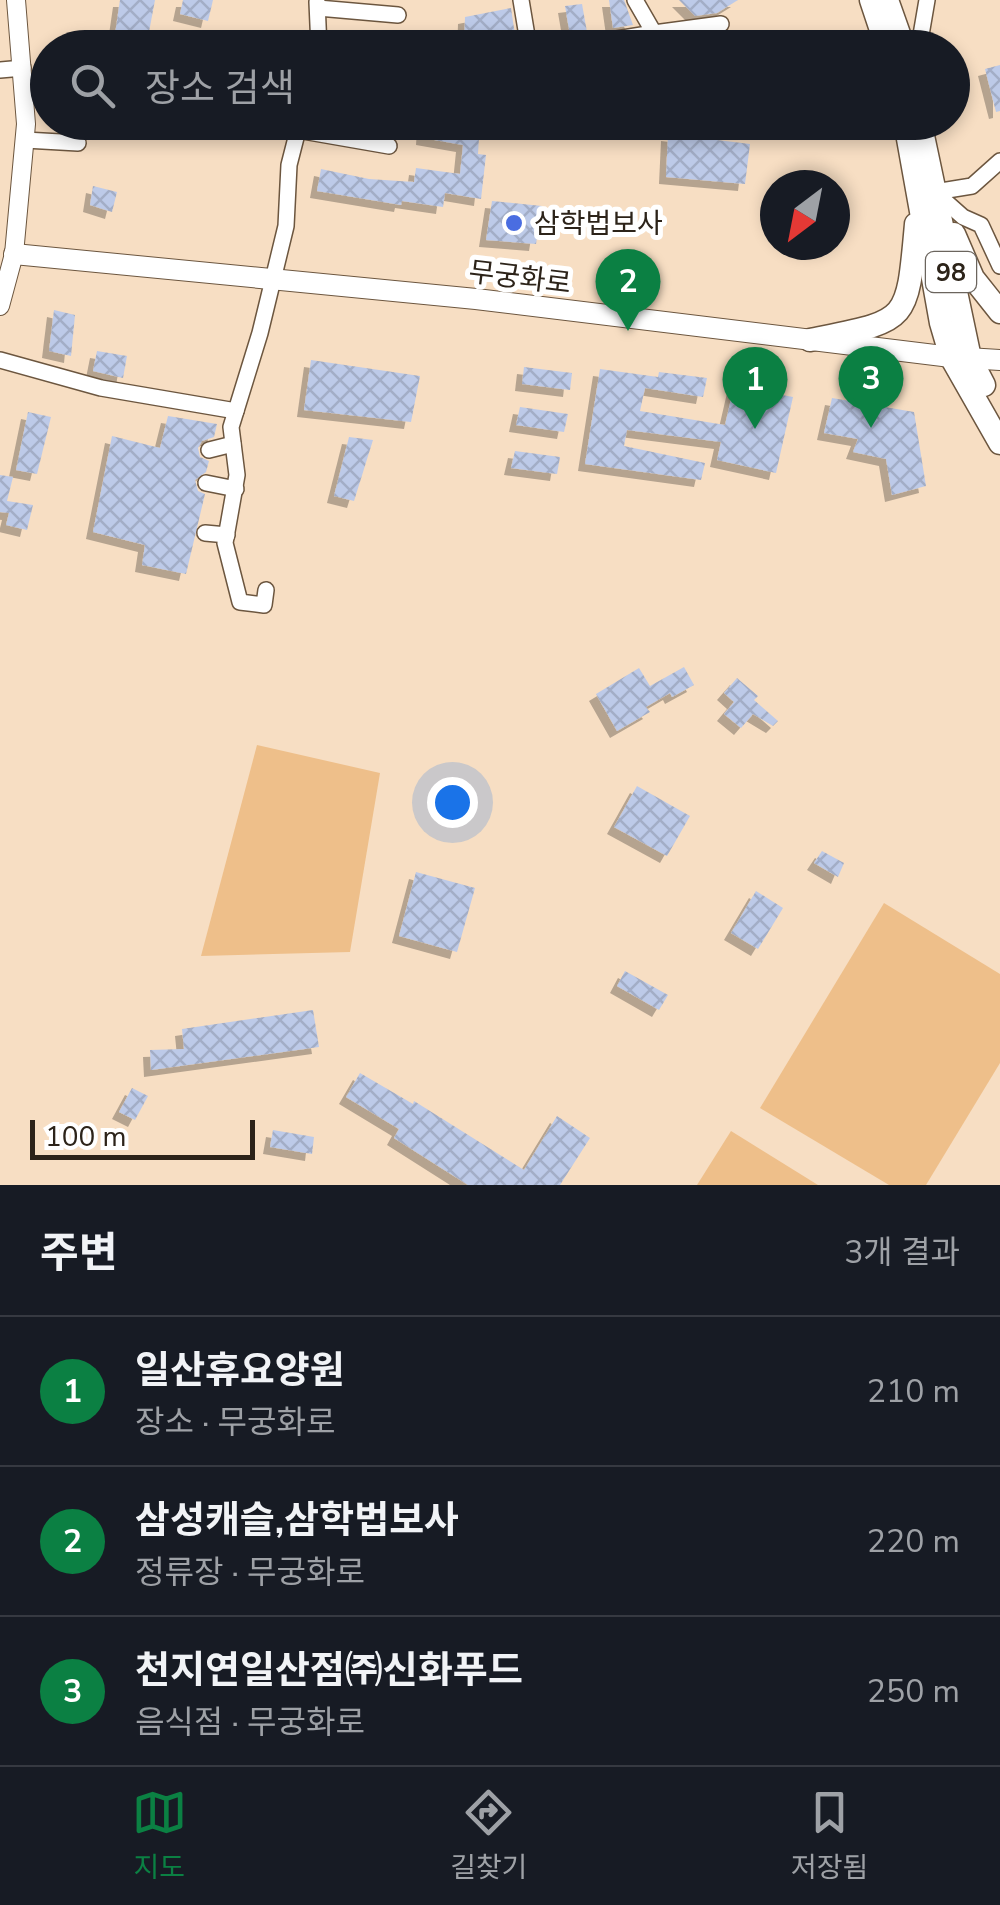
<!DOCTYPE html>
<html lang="ko">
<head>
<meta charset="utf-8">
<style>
	body { margin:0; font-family:"Nunito Sans","Noto Sans KR",sans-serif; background:#242831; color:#f1f3f6 }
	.compass { position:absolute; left:760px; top:170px; width:90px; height:90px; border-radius:50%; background:#171b24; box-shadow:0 5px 15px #0003; rotate:212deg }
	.scale { position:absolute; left:30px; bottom:25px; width:225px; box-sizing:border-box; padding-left:10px; border:5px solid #2c2319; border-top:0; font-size:28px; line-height:35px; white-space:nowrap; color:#2c2319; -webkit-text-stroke:8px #fff; paint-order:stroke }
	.you { position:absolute; left:452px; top:802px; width:35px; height:35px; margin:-25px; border:8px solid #fff; border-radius:50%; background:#1a73e8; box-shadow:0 0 0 15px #1a73e833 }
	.badge { display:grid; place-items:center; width:65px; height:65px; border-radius:50%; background:#0b8043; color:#fff; font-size:32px; font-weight:700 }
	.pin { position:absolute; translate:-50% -82px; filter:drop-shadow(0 2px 5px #0008) }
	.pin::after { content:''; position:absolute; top:52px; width:35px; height:30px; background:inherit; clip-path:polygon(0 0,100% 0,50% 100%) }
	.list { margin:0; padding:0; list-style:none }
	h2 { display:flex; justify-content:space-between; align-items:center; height:130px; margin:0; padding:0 40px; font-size:42px }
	h2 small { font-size:32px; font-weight:400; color:#9ea1a6 }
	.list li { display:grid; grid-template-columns:65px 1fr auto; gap:30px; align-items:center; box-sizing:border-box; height:150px; padding:0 40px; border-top:2px solid #363941 }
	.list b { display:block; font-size:38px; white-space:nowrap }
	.list p { margin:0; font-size:32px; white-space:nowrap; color:#9ea1a6 }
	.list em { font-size:32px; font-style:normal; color:#9ea1a6 }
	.icon { flex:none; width:55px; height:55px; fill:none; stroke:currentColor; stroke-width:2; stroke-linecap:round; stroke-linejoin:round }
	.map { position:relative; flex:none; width:1000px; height:1185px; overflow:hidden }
	.search { position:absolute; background:#171b24; box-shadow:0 5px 15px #0003; left:30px; right:30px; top:30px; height:110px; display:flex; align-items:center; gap:25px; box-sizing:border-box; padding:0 35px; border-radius:55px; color:#9ea1a6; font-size:38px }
	.sheet { height:580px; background:#171b24 }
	nav { display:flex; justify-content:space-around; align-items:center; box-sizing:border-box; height:140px; border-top:2px solid #363941; background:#171b24; font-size:28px; color:#9ea1a6 }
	nav a { display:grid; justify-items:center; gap:5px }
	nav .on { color:#0b8043 }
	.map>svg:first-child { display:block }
	.park { fill:#eebf8a }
	.building { fill:url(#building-cross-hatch); filter:url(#shadow) }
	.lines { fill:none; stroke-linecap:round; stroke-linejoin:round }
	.minor-casing { stroke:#6c563f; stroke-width:18 }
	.tertiary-casing { stroke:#6c563f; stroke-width:20 }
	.secondary-casing { stroke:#6c563f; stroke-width:22 }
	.primary-casing { stroke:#6c563f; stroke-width:25 }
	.minor { stroke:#fff; stroke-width:15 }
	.tertiary { stroke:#fff; stroke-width:18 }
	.secondary { stroke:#fff; stroke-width:20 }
	.primary { stroke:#fff; stroke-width:22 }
	.poi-dot { fill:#4a6de1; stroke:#fff; stroke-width:4 }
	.labels { text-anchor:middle; stroke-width:10; stroke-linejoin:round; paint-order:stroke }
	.shield { fill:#fff; stroke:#6b655e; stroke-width:2.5 }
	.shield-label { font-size:25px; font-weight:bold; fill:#2c2319 }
	.poi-label { font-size:28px; fill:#2c2319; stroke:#fff; text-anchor:start }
	.street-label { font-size:28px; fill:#2c2319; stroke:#fff }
</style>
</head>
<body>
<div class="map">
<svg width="1000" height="1185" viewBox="0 0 1000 1185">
	<defs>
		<pattern id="building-cross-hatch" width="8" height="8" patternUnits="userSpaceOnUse" patternTransform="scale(2.5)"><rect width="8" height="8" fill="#bdcae8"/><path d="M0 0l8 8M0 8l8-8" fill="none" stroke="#a3adc6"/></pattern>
		<filter id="shadow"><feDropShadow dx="-7" dy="7" stdDeviation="0" flood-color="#0004"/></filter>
	</defs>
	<rect width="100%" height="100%" fill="#f7dec3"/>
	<g class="park">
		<path d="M 257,745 L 380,773 L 350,952 L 201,956 Z"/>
		<path d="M 884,903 L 1000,974 L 1000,1063 L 926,1185 L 889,1185 L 760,1108 Z"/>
		<path d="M 731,1131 L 818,1185 L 697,1185 Z"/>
	</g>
	<g class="building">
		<path d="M 120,0 L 155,0 L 146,48 L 113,48 Z"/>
		<path d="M 183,0 L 213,0 L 208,21 L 180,14 Z"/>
		<path d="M 609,0 L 624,0 L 633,25 L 613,28 Z"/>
		<path d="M 679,0 L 738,0 L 717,13 L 695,16 Z"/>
		<path d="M 582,4 L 587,32 L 570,35 L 565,6 Z"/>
		<path d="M 511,8 L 515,35 L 509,36 L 510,48 L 464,48 L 465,17 Z"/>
		<path d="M 1000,65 L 1000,111 L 996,112 L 985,69 Z"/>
		<path d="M 424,122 L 480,122 L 478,154 L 486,155 L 481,199 L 445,193 L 443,207 L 402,201 L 401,205 L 317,191 L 321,169 L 369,179 L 414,182 L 416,168 L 460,174 L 463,145 L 423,138 Z"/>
		<path d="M 668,134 L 750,144 L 745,184 L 666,177 Z"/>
		<path d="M 93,186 L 117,192 L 112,212 L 90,205 Z"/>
		<path d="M 492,201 L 542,206 L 536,244 L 486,240 Z"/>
		<path d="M 54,310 L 75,315 L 71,356 L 49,351 Z"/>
		<path d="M 97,351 L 127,356 L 123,378 L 93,371 Z"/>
		<path d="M 311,360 L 420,376 L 411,422 L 304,410 Z"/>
		<path d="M 524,367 L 572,373 L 570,390 L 522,384 Z"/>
		<path d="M 600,369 L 658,377 L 659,372 L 707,378 L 703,397 L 645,388 L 640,411 L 725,425 L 734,386 L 793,397 L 776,473 L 717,460 L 721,442 L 627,430 L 624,446 L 705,463 L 701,480 L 585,464 Z"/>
		<path d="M 832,398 L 914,412 L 926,486 L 892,495 L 886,459 L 853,452 L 858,439 L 824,433 Z"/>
		<path d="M 520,407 L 568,414 L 564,432 L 516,425 Z"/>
		<path d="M 28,412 L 51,417 L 37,474 L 16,470 Z"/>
		<path d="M 168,416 L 217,424 L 214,437 L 202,441 L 198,448 L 200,457 L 209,461 L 206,472 L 195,480 L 198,491 L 205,494 L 186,574 L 142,565 L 145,545 L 93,532 L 112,436 L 160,448 Z"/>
		<path d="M 349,437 L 373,440 L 354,501 L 334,496 Z"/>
		<path d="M 515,451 L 560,457 L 557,474 L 511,468 Z"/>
		<path d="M 0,475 L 13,477 L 7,501 L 33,505 L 27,530 L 6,525 L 9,513 L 0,512 Z"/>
		<path d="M 684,667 L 694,685 L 672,697 L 670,693 L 646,707 L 650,712 L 617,731 L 596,694 L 639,668 L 650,686 Z"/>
		<path d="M 737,678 L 758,696 L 754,700 L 778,721 L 773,726 L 753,714 L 741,728 L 724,714 L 734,702 L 724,693 Z"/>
		<path d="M 637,786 L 690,816 L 667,856 L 614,827 Z"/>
		<path d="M 822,851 L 844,863 L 838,877 L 814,863 Z"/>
		<path d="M 416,872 L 475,888 L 457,952 L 399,936 Z"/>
		<path d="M 756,891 L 783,908 L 758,949 L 731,933 Z"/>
		<path d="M 625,971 L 668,995 L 659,1010 L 617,986 Z"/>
		<path d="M 313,1010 L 319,1047 L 151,1070 L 150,1050 L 184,1049 L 182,1029 Z"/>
		<path d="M 360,1073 L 413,1104 L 414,1101 L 524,1170 L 557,1116 L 590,1138 L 560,1185 L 468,1185 L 394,1138 L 399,1129 L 346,1097 Z"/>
		<path d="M 132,1088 L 148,1096 L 135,1120 L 119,1112 Z"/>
		<path d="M 273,1130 L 314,1137 L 312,1154 L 270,1147 Z"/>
	</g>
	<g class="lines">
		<g class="minor-casing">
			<g id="minor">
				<path d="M 521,0 L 529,48"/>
				<path d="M 317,2 L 319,48"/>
				<path d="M 318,8 L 398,15"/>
				<path d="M 654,33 L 721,24"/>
				<path d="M 561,48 L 654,33 L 635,0"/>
				<path d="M 909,48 L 921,35 L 927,0"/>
				<path d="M 0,70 L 23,68"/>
				<path d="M 297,130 L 389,146"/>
				<path d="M 25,140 L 78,143"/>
				<path d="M 935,192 L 972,186 L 1000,161"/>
				<path d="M 936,193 L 963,217 L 981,225 L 1000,266"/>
				<path d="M 0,360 L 101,388 L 236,411"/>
				<path d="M 209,450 L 233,444"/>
				<path d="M 206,483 L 236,489"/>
				<path d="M 205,533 L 227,535"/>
				<path d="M 266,590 L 264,605 L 240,602 L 225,543 L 237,475 L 231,427 L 260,333 L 286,226 L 289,165 L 300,122"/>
			</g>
		</g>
		<g class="tertiary-casing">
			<path id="tertiary" d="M 0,306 L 14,254 L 26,124 L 16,0"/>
		</g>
		<g class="secondary-casing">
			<path id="secondary" d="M 14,254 L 476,299 L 951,357 L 1000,360"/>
		</g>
		<g class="primary-casing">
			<g id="primary">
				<path d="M 871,0 L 887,48"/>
				<path d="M 887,0 L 904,48"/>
				<path d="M 905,122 L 941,323 L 951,357 L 1000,443"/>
				<path d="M 922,131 L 970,358 L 984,385"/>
				<path d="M 954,234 L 973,278 L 1000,312"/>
				<path d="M 810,340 C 909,320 907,325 916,224"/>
			</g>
		</g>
		<use href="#minor" class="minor"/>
		<use href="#tertiary" class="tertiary"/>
		<use href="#secondary" class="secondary"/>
		<use href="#primary" class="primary"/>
	</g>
	<circle class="poi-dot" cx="514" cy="223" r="10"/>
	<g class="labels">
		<rect class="shield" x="926" y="252" width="50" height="40" rx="8"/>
		<g class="shield-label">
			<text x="951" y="281">98</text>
		</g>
		<g class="poi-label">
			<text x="534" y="233">삼학법보사</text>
		</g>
		<g class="street-label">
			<text transform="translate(520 277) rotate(7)" y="10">무궁화로</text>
		</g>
	</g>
</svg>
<svg class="compass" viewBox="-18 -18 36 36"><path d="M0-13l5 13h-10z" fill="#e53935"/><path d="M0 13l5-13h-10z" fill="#9ea1a6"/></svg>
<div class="scale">100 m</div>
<div class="you"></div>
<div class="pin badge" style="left:755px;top:429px">1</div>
<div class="pin badge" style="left:628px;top:331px">2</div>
<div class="pin badge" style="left:871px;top:428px">3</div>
<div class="search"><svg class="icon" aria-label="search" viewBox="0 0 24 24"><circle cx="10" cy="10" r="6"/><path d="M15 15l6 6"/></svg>장소 검색</div>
</div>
<section class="sheet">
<h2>주변<small>3개 결과</small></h2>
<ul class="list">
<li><span class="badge">1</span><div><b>일산휴요양원</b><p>장소 · 무궁화로</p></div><em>210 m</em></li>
<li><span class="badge">2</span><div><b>삼성캐슬,삼학법보사</b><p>정류장 · 무궁화로</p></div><em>220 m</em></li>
<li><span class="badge">3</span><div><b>천지연일산점㈜신화푸드</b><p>음식점 · 무궁화로</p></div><em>250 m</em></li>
</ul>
</section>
<nav>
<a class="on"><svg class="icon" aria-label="map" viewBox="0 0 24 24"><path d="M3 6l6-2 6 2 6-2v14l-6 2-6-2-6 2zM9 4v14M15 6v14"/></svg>지도</a>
<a><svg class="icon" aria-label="directions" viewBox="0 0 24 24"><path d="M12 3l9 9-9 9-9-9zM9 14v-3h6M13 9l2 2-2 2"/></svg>길찾기</a>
<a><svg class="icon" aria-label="saved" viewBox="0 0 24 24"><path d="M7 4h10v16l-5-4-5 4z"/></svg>저장됨</a>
</nav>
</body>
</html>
